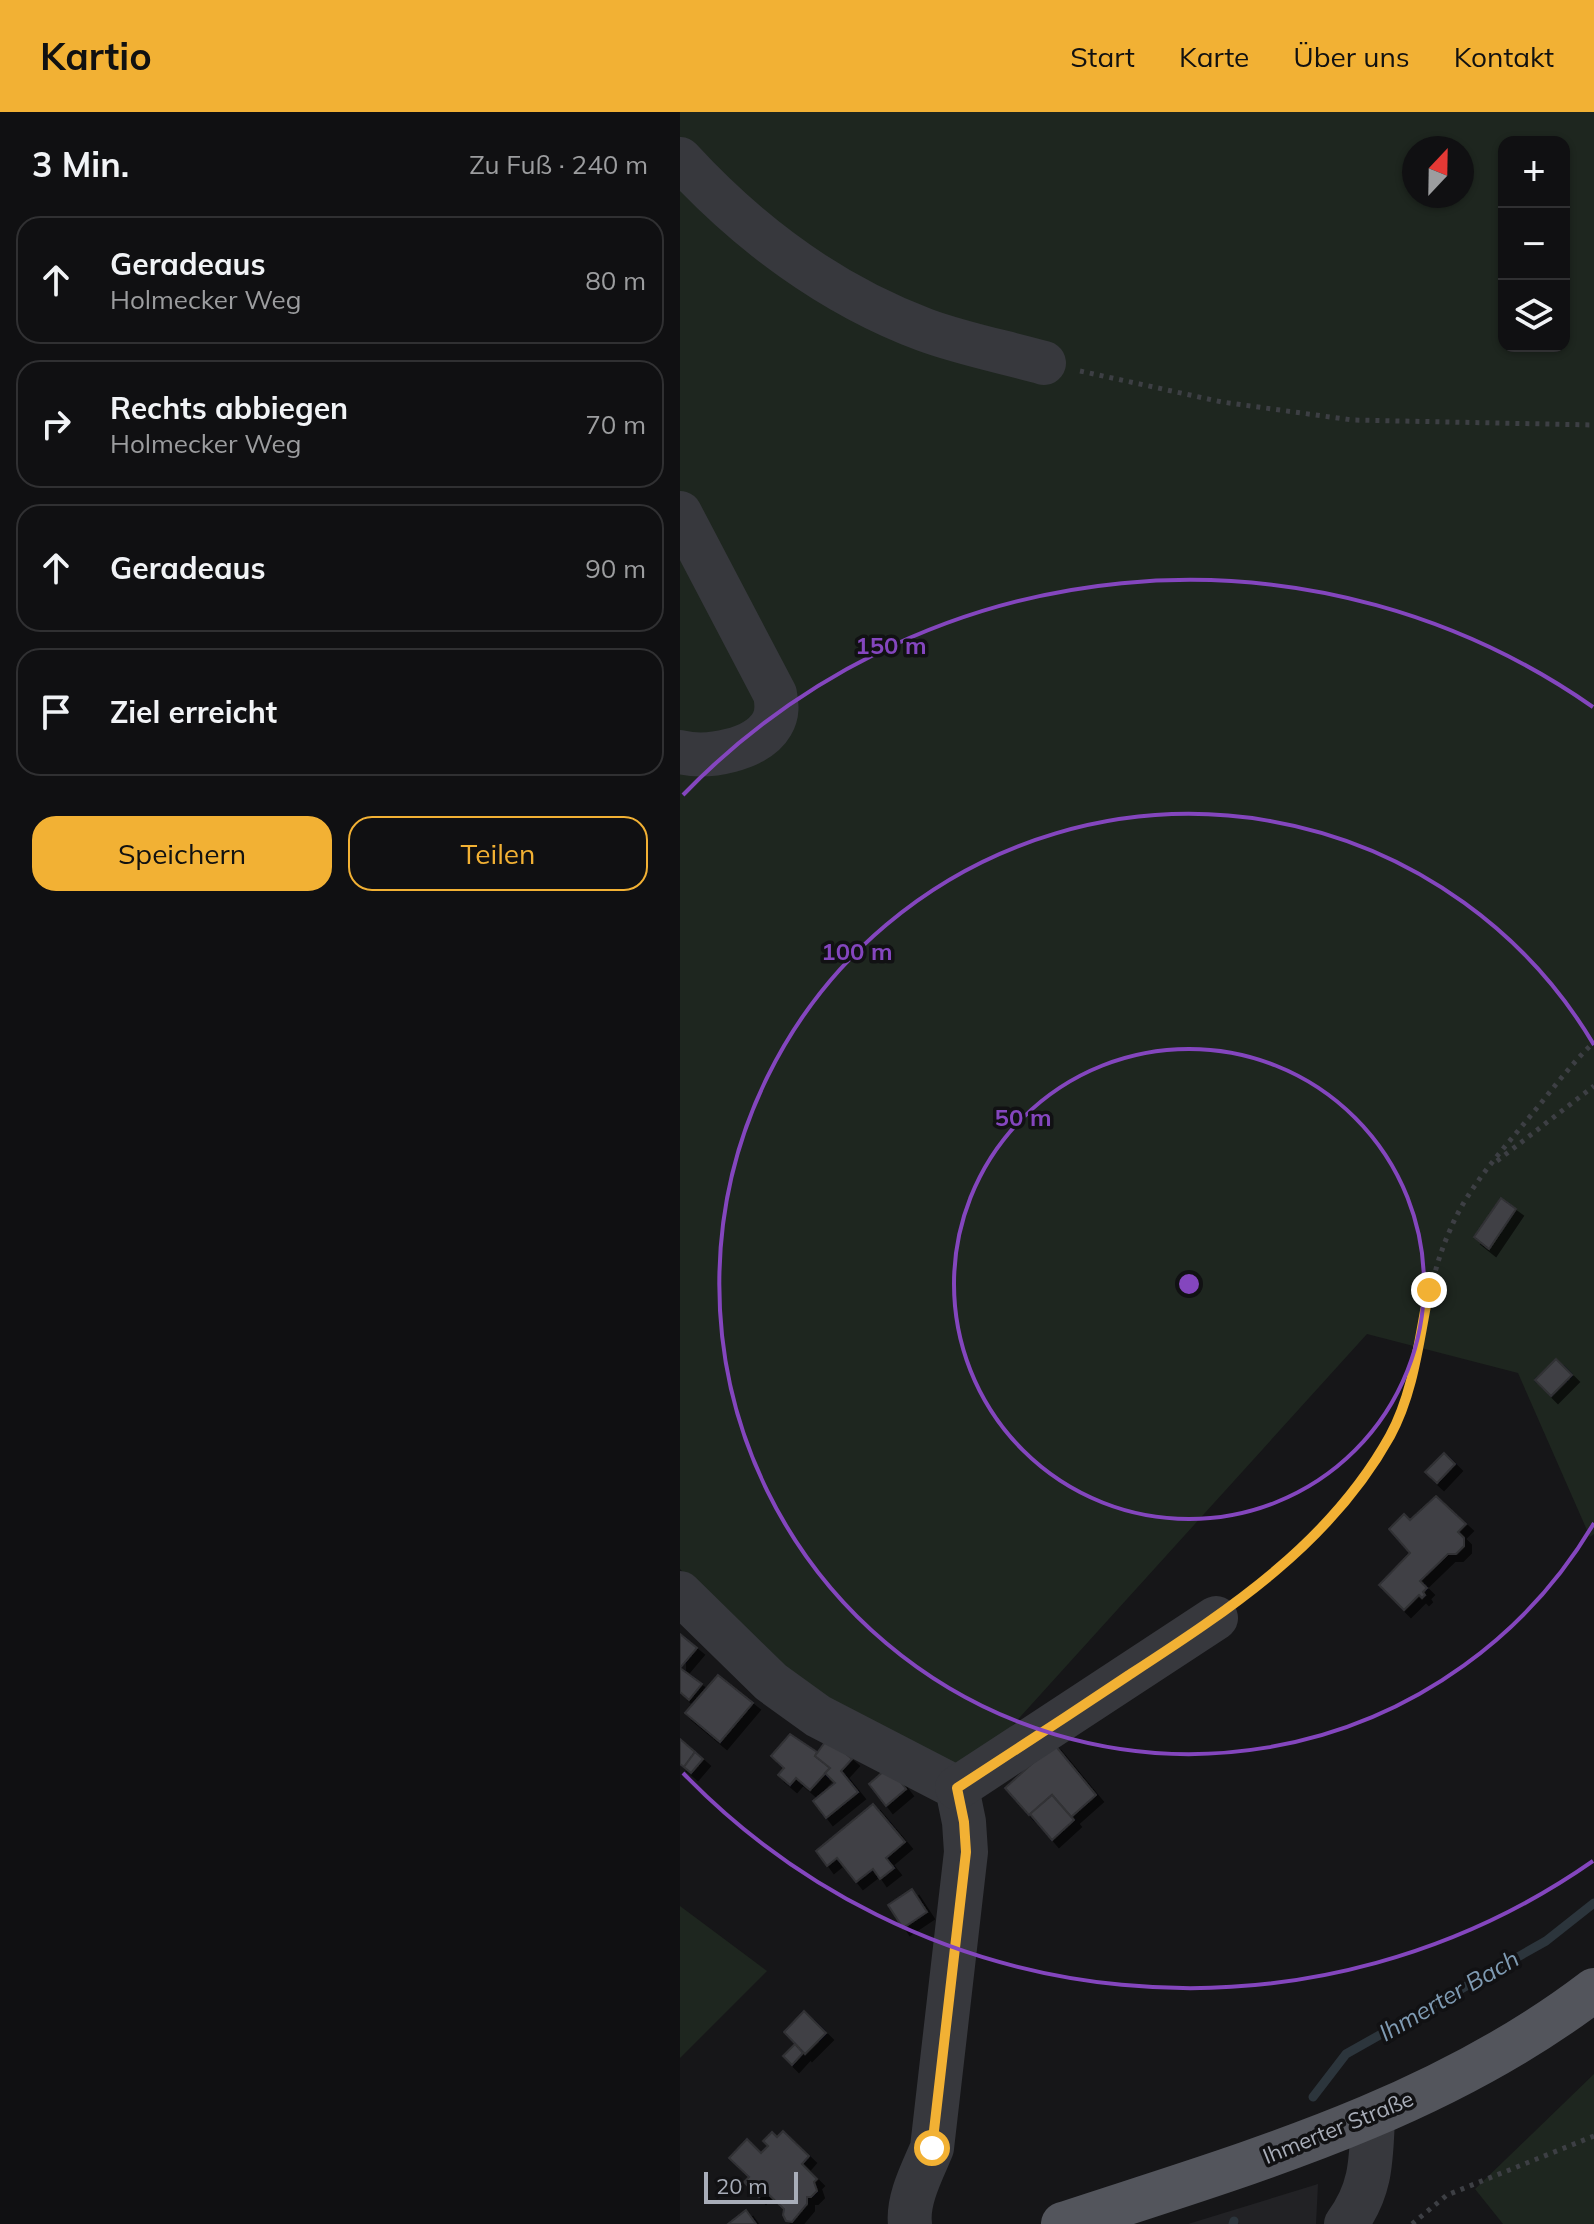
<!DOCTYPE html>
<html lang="de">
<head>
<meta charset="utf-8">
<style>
	body { margin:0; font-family:Mulish,sans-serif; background:#19191b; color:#f1f3f6 }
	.controls { position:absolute; right:24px; top:24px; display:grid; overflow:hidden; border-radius:16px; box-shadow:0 2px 6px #0004 }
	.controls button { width:72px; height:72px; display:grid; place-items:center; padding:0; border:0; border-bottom:2px solid #303032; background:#101012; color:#f1f3f6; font:40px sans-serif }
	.compass { position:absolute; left:722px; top:24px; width:72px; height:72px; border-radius:50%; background:#101012; box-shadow:0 2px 6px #0004; rotate:22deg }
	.scale { position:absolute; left:24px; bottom:20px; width:94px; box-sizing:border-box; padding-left:8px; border:4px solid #a8adb8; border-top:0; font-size:22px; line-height:28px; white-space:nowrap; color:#a8adb8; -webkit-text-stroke:6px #111113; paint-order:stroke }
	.stop { position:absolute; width:24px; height:24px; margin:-18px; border:6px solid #f2b134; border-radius:50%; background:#fff }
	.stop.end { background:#f2b134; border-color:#fff; box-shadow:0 2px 8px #0008 }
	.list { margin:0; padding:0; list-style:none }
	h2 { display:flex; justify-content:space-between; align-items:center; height:104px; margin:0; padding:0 32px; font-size:34px }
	h2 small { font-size:26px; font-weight:400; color:#9c9d9f }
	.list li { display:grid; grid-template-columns:52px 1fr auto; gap:24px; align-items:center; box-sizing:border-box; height:128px; margin:0 16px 16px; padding:0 16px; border:2px solid #303032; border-radius:24px }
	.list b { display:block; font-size:30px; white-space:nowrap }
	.list p { margin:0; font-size:26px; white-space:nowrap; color:#9c9d9f }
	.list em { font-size:26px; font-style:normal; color:#9c9d9f }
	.actions { display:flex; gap:16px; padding:24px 32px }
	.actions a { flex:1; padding:18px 0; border:2px solid #f2b134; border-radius:24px; text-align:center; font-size:28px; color:#f2b134 }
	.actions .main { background:#f2b134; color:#111 }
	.icon { flex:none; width:44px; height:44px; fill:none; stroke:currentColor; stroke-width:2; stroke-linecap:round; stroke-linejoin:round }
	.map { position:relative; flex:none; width:914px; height:2112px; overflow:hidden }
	header { display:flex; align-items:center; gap:48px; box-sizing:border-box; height:112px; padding:0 40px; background:#f2b134; color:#111 }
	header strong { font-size:38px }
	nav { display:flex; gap:44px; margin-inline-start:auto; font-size:28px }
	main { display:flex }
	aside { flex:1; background:#101012 }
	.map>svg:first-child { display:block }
	.built { fill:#222225 }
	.green { fill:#1e261f; fill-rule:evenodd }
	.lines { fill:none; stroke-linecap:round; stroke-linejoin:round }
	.stream { stroke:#2c353c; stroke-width:9 }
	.building { fill:#404145; stroke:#303034; stroke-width:2; filter:url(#shadow) }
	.path { stroke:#3d3f44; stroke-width:5; stroke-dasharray:4 6; stroke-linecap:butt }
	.minor { stroke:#37383d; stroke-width:44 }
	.major { stroke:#53555c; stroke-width:44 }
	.route { stroke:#f2b134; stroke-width:10 }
	.ring { fill:none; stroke:#8446be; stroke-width:4 }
	.labels { text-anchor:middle; stroke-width:7; stroke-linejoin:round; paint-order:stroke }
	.street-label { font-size:22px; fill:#a8adb8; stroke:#111113 }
	.water-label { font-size:24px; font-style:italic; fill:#7f9bb3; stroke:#111113 }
	.centre { fill:#8446be; stroke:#111113; stroke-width:4 }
	.ring-label { font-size:24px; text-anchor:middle; font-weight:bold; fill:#8446be; stroke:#111113; stroke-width:7; stroke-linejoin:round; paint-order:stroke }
</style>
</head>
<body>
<header>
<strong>Kartio</strong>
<nav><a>Start</a><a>Karte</a><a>Über uns</a><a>Kontakt</a></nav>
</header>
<main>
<aside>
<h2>3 Min.<small>Zu Fuß · 240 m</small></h2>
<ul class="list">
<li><svg class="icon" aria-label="ahead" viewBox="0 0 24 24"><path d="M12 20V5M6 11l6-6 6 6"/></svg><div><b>Geradeaus</b><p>Holmecker Weg</p></div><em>80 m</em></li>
<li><svg class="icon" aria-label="right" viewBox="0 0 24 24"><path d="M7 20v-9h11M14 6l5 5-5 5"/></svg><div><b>Rechts abbiegen</b><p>Holmecker Weg</p></div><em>70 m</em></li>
<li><svg class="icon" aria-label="ahead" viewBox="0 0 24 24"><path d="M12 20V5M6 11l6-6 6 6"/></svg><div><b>Geradeaus</b></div><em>90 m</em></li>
<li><svg class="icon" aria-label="arrive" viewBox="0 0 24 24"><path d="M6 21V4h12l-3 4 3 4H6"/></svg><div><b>Ziel erreicht</b></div></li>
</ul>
<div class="actions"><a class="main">Speichern</a><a>Teilen</a></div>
</aside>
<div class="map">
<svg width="914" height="2112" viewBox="0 0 914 2112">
	<defs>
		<filter id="shadow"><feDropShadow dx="7" dy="7" stdDeviation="0" flood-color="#0009"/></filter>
	</defs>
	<rect width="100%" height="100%" fill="#161618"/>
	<path class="built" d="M 638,2072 L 636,2112 L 508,2112 Z"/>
	<g class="green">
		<path d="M 0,0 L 914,0 L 914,1422 L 910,1425 L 838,1261 L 687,1222 L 284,1667 L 91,1553 L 0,1457 ZM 824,30 L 884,30 L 884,234 L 824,234 ZM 734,36 L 782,36 L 782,84 L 734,84 Z"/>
		<path d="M 0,1794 L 87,1859 L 0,1946 Z"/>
		<path d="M 914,1962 L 914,2112 L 823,2112 L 795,2077 Z"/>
	</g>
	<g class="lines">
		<g class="stream">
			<path d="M 633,1985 L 666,1942 L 866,1829 L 914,1791"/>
			<path d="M 553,2112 L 554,2109"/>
		</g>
	</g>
	<g class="building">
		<path d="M 821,1086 L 836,1097 L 809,1137 L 794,1125 Z"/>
		<path d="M 876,1247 L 892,1263 L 871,1284 L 855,1268 Z"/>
		<path d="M 764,1341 L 775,1352 L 757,1371 L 745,1360 Z"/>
		<path d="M 756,1384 L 786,1412 L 778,1420 L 784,1426 L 784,1434 L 776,1442 L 768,1442 L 740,1469 L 747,1476 L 743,1480 L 745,1483 L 742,1486 L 739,1483 L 724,1498 L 699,1473 L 730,1441 L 709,1417 L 724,1402 L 730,1408 Z"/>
		<path d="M 0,1522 L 17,1536 L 0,1556 Z"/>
		<path d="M 0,1556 L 22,1572 L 9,1588 L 0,1580 Z"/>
		<path d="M 38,1563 L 73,1591 L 40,1630 L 5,1601 Z"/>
		<path d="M 110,1622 L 137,1640 L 135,1644 L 150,1656 L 130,1678 L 116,1666 L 110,1673 L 98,1663 L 104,1656 L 91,1644 Z"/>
		<path d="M 0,1627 L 15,1640 L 4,1655 L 0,1652 Z"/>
		<path d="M 145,1630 L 152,1630 L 172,1647 L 161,1659 L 178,1680 L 146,1706 L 133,1689 L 155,1671 L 145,1661 L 150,1656 L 135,1644 Z"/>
		<path d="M 374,1632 L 416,1683 L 391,1705 L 372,1683 L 349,1703 L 325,1676 Z"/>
		<path d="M 15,1640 L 23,1647 L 11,1661 L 4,1655 Z"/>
		<path d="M 204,1659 L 216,1664 L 226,1677 L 206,1694 L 189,1672 Z"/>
		<path d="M 372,1683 L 394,1708 L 372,1728 L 350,1702 Z"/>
		<path d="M 193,1692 L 225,1730 L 206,1746 L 214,1756 L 200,1767 L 193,1757 L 176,1770 L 157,1746 L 147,1754 L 136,1739 Z"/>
		<path d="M 232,1777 L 247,1800 L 223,1816 L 208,1793 Z"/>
		<path d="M 124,1899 L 146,1921 L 125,1942 L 104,1920 Z"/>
		<path d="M 115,1932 L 123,1941 L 112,1953 L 103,1944 Z"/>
		<path d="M 103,2019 L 129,2044 L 122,2052 L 137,2067 L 134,2070 L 137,2079 L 131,2085 L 127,2085 L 127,2092 L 112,2110 L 106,2109 L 103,2103 L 104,2097 L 85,2079 L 79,2085 L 64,2070 L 69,2065 L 49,2046 L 67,2027 L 81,2041 L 88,2034 L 83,2029 L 92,2020 L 97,2025 Z"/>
		<path d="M 66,2098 L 76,2112 L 48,2112 Z"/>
	</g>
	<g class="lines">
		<g class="path">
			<path d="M 400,259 L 542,290 L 672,308 L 914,313"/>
			<path d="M 817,1049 L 914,974"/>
			<path d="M 565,1484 C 632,1432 710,1356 731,1271 C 744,1219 748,1167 770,1118 C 787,1077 819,1042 847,1008 C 869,982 889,954 914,930"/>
			<path d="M 732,2112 L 767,2083 L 914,2024"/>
		</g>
		<g class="minor">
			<path d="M 0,47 C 68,121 151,183 245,218 C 283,232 325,240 364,251"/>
			<path d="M 0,401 L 95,582 C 97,592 98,602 92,612 C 77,638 27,647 0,640"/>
			<path d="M 0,1481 L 91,1570 L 138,1604 L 277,1676 L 284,1710 L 286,1740 L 252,2036 C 243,2058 227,2087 230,2112"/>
			<path d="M 277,1676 L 536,1506"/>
			<path d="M 666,2112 C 692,2077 691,2047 693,2005"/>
		</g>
		<path class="major" d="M 383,2112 C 568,2051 757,1998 914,1878"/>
	</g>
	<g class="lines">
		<path class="route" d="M 252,2036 L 286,1740 L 284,1710 L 277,1676 C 334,1639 392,1601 449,1563 C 550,1497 650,1432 710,1324 C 734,1280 739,1227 749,1178"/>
	</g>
	<g class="ring">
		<circle cx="509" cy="1172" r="235"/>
		<path d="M914 1411A470 470 0 1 1 914 933"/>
		<path d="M913 1749A704 704 0 0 1 3 1661M3 683A704 704 0 0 1 913 595"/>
	</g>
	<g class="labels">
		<g class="street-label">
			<text transform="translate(658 2015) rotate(-22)" y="8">Ihmerter Straße</text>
		</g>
		<g class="water-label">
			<text transform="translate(769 1884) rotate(-30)" y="8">Ihmerter Bach</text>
		</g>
	</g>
	<circle cx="509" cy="1172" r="12" class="centre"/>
	<g class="ring-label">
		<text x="211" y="542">150 m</text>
		<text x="177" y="848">100 m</text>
		<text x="343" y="1014">50 m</text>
	</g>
</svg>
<div class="controls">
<button>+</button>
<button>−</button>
<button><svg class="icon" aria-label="layers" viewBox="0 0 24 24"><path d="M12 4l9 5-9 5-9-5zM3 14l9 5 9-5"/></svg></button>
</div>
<svg class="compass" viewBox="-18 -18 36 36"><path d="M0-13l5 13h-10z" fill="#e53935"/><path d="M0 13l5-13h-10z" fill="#9c9d9f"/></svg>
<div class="scale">20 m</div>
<div class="stop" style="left:252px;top:2036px"></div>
<div class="stop end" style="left:749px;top:1178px"></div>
</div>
</main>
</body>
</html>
